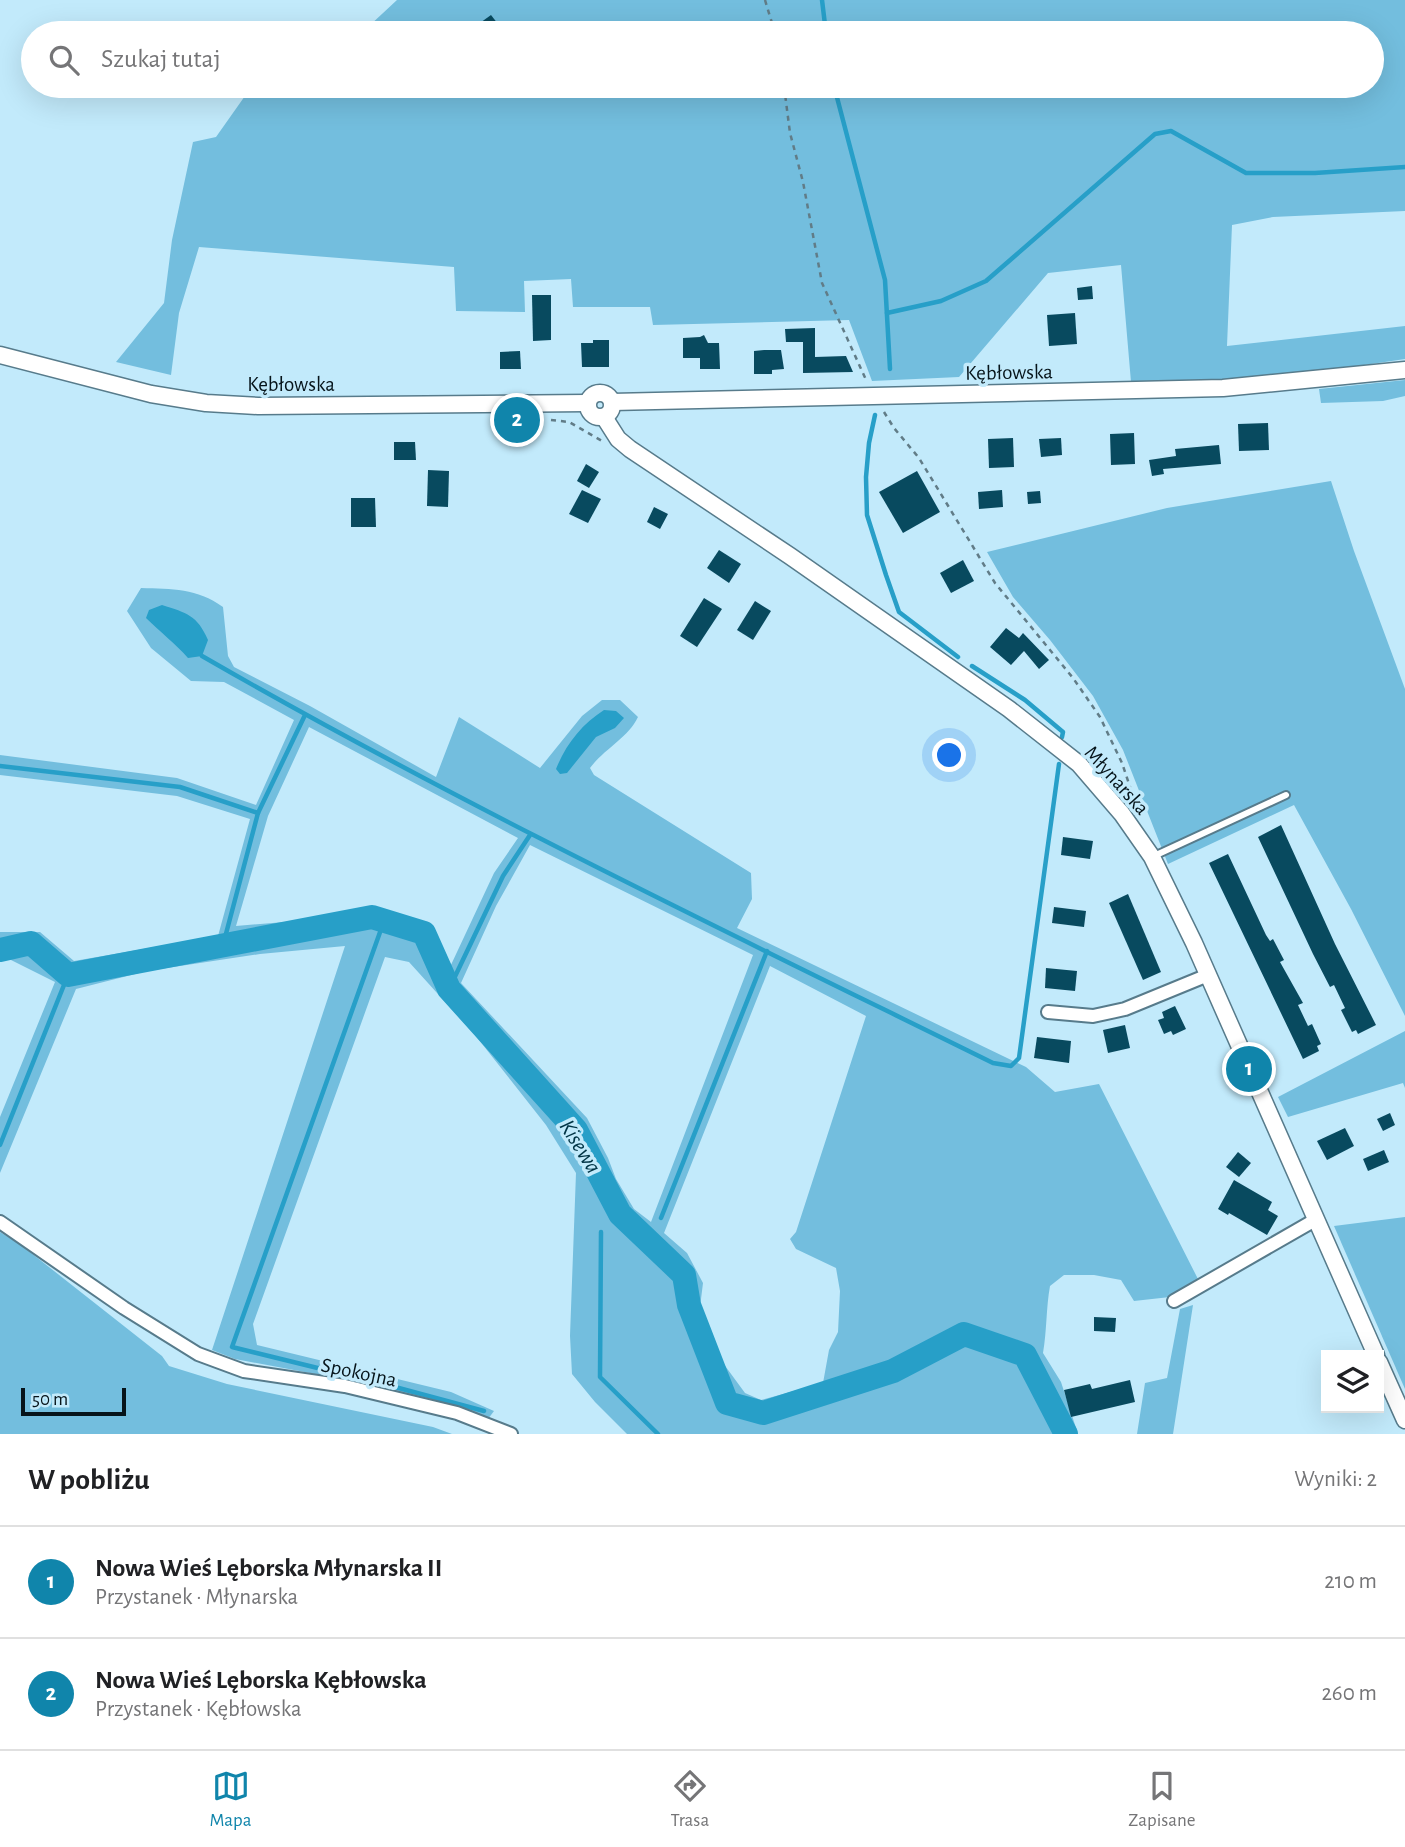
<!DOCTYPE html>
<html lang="pl">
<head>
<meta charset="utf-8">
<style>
	body { margin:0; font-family:"Alegreya Sans",sans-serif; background:#f2f2f2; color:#202124 }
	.controls { position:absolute; right:21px; bottom:21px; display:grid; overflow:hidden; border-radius:0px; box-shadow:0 7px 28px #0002 }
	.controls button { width:63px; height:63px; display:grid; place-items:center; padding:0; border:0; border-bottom:2px solid #e0e0e0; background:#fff; color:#202124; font:35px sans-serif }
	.scale { position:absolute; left:21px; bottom:18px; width:105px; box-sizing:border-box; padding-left:7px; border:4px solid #06141a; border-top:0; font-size:19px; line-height:24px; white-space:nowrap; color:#06141a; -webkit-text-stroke:5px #c2eafb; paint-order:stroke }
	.you { position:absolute; left:950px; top:756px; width:24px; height:24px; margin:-18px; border:5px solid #fff; border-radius:50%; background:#1a73e8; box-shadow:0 0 0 10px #1a73e833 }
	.badge { display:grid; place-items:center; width:46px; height:46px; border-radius:50%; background:#1085ab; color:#fff; font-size:23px; font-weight:700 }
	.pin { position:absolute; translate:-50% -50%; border:4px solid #fff; box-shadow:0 2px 7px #0006 }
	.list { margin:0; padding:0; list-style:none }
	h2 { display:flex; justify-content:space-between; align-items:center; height:91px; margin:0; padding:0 28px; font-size:30px }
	h2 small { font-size:23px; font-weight:400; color:#757577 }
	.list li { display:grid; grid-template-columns:46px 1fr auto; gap:21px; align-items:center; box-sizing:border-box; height:112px; padding:0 28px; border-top:2px solid #e0e0e0 }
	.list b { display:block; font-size:26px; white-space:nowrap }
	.list p { margin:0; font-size:23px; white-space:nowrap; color:#757577 }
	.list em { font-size:23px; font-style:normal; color:#757577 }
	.icon { flex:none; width:38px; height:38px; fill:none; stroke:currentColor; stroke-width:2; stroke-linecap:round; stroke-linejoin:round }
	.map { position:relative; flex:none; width:1405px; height:1434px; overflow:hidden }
	.search { position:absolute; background:#fff; box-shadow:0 7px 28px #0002; left:21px; right:21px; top:21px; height:77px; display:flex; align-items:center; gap:18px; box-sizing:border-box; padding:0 24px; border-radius:38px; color:#757577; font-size:26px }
	.sheet { height:315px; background:#fff }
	nav { display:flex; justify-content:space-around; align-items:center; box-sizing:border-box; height:98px; border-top:2px solid #e0e0e0; background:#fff; font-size:19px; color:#757577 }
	nav a { display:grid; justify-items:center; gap:4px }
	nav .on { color:#1085ab }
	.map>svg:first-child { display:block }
	.green { fill:#73bede; fill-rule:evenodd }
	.water { fill:#279fc8 }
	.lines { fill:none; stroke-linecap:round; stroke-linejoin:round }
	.stream { stroke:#279fc8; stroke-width:4.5 }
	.river { stroke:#279fc8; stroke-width:24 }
	.building { fill:#084a5f }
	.service-casing { stroke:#577b8b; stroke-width:10 }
	.minor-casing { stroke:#577b8b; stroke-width:16 }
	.tertiary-casing { stroke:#577b8b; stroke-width:19 }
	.path { stroke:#617c87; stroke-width:2.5; stroke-dasharray:5 5; stroke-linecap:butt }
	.service { stroke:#fff; stroke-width:6 }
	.minor { stroke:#fff; stroke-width:12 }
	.tertiary { stroke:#fff; stroke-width:16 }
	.labels { text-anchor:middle; stroke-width:7; stroke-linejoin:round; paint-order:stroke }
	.street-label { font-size:21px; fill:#06141a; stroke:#c2eafb }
	.water-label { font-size:23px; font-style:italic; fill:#003445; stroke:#c2eafb }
</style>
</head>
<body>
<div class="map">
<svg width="1405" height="1434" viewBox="0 0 1405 1434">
	<rect width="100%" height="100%" fill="#c2eafb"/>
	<g class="green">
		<path d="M 397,0 L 1405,0 L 1405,211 L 1273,217 L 1232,225 L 1227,346 L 1405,326 L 1405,359 L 1317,372 L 1218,382 L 1131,382 L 1121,265 L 1048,273 L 959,377 L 872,381 L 849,320 L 653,325 L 650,307 L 573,307 L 571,279 L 524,281 L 525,312 L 456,311 L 454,267 L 199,247 L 179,313 L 171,375 L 116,362 L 164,303 L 172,240 L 193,142 L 216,137 L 252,86 L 1372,86 L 1372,33 L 353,33 L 368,27 Z"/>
		<path d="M 1405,380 L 1405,396 L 1383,401 L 1321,403 L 1319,389 Z"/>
		<path d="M 1331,481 L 1354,551 L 1405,689 L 1405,1016 L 1351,909 L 1294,805 L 1168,864 L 1123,750 L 1093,696 L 1050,640 L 1013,597 L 987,552 L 1167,508 Z"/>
		<path d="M 141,588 C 172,589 197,588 223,607 L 228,656 L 234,667 L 310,706 L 436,777 L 459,717 L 540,768 L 582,716 L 602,700 L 620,700 L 638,717 C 628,738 604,749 590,768 L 594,775 L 751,873 L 752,899 L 737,928 L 1026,1067 L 1055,1092 L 1099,1084 L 1199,1281 L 1170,1297 L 1134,1301 L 1121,1280 L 1094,1275 L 1064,1275 L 1050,1286 C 1046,1308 1047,1330 1043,1353 L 1061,1382 L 1078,1434 L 627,1434 L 595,1402 L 572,1374 L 570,1336 L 576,1173 L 546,1125 L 475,1035 L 409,962 L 385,957 L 253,1324 L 257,1345 L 451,1392 L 494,1411 L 488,1419 L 469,1412 L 310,1373 L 235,1359 L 212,1350 L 345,946 L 260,954 L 147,971 L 76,989 L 0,1173 L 0,1117 L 55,982 L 9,959 L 0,961 L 0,932 L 40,932 L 74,961 L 218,936 L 250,819 L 177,796 L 0,775 L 0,755 L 177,778 L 256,805 L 294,720 L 224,682 L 191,681 L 151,648 L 127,611 ZM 309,727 L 518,838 L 494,873 L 450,967 L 430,934 L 410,917 L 366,909 L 334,918 L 236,926 L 268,816 ZM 530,845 L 753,955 L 651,1222 L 634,1209 L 616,1179 L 608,1158 L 587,1118 L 461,983 L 496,906 ZM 770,966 L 866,1016 L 796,1232 L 790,1239 L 796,1249 L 836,1268 L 840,1291 L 838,1332 L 829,1350 L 823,1383 L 761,1400 L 745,1393 L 723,1363 L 700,1307 L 703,1283 L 687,1253 L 664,1233 Z"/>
		<path d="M 1405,1031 L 1405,1088 L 1403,1083 L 1288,1117 L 1278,1097 Z"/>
		<path d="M 1405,1217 L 1405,1389 L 1334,1226 Z"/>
		<path d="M 0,1232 L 21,1245 L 162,1356 L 169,1366 L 227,1384 L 433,1427 L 452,1434 L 0,1434 Z"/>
		<path d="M 1193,1305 L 1173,1434 L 1137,1434 L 1145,1383 L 1167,1378 L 1180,1309 Z"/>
	</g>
	<g class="water">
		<path d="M 162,605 C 187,613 197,615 208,640 L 202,656 L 188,658 C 175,643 160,632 146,618 L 149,610 Z"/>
		<path d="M 604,710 L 616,711 L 624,718 L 615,728 L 596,737 L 567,773 L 560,774 L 556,769 C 566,744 582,724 604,710 Z"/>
	</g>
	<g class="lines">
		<g class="stream">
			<path d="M 822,0 L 826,33"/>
			<path d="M 834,86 L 885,280 L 890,369"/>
			<path d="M 887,313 L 941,301 L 986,281 L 1155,134 L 1171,131 L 1246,173 L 1315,173 L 1405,167"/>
			<path d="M 875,415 L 869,443 L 866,477 L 867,515 L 886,575 L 899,612 L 958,657"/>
			<path d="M 202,656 C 459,804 727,932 993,1063 L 1011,1066 L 1019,1058 L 1059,764"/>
			<path d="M 972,666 L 1025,700 L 1063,732 L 1062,737"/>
			<path d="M 0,766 L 180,787 L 258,813"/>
			<path d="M 384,921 L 232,1347 L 395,1387 L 484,1411"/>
			<path d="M 223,945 L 258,813 L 305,715"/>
			<path d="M 449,989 L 503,876 L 530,835"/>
			<path d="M 0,1145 L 68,975"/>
			<path d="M 661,1218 L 767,951"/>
			<path d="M 601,1232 L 600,1377 L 658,1434"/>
		</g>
		<path class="river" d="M 0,950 L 31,943 L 68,975 L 372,917 L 424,933 L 449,989 L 576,1130 L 620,1214 L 684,1275 L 689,1305 L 727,1403 L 763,1413 L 893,1371 L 964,1334 L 1025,1355 L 1066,1434"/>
	</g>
	<g class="building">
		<path d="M 491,15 L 505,33 L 466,33 Z"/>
		<path d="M 1092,286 L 1093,299 L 1078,300 L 1077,288 Z"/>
		<path d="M 532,295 L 551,295 L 551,340 L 533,341 Z"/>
		<path d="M 1075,313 L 1077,344 L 1049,346 L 1047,315 Z"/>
		<path d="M 815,328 L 815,357 L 846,356 L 853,372 L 803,373 L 803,342 L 786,342 L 785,329 Z"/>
		<path d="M 704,335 L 708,343 L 719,343 L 720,369 L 700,369 L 700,358 L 683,358 L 683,338 L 700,337 Z"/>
		<path d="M 593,340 L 609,340 L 609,367 L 582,367 L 581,343 L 593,343 Z"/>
		<path d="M 764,350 L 781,350 L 784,369 L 772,370 L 772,374 L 754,374 L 754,351 Z"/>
		<path d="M 520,351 L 521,369 L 500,369 L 500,352 Z"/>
		<path d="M 1268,423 L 1269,450 L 1239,451 L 1238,424 Z"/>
		<path d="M 1134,433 L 1135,464 L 1111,465 L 1110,434 Z"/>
		<path d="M 1013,438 L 1014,467 L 989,468 L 988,439 Z"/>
		<path d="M 1061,438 L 1062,455 L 1041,457 L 1039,439 Z"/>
		<path d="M 394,442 L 415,442 L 416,460 L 394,460 Z"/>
		<path d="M 1219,445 L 1221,464 L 1163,469 L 1164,474 L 1152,476 L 1149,460 L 1176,456 L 1175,449 Z"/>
		<path d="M 586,464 L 599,472 L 589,488 L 577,481 Z"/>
		<path d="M 428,470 L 449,471 L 448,507 L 427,506 Z"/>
		<path d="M 917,471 L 940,512 L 903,533 L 879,492 Z"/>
		<path d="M 582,490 L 601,499 L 588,523 L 569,514 Z"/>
		<path d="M 1002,490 L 1003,507 L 979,509 L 978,492 Z"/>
		<path d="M 1040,491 L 1041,503 L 1028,504 L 1027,492 Z"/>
		<path d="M 351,498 L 375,498 L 376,527 L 351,527 Z"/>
		<path d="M 654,507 L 668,514 L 660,529 L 647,522 Z"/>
		<path d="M 719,550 L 741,564 L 729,583 L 707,568 Z"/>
		<path d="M 963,560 L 974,581 L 951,593 L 940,573 Z"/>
		<path d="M 704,598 L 722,609 L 697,647 L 680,636 Z"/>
		<path d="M 755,601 L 771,611 L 753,640 L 737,630 Z"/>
		<path d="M 1006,628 L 1019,638 L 1023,633 L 1049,660 L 1039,669 L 1024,651 L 1011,665 L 990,647 Z"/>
		<path d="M 1281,825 L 1335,944 L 1376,1025 L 1358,1034 L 1356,1030 L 1352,1032 L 1341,1010 L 1345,1008 L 1334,985 L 1330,987 L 1313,954 L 1258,837 Z"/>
		<path d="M 1063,837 L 1093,841 L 1090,859 L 1061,855 Z"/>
		<path d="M 1228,854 L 1266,935 L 1270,941 L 1273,939 L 1284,960 L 1280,962 L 1303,1003 L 1298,1005 L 1308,1026 L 1312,1024 L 1321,1044 L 1317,1046 L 1319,1051 L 1303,1059 L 1209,863 Z"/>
		<path d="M 1128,894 L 1161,972 L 1143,980 L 1109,903 Z"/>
		<path d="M 1054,907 L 1086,911 L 1084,927 L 1052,923 Z"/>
		<path d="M 1046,968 L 1077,971 L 1075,991 L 1045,988 Z"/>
		<path d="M 1175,1006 L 1186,1029 L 1173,1035 L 1171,1031 L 1164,1034 L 1158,1020 L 1164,1018 L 1162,1012 Z"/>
		<path d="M 1125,1025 L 1130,1048 L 1108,1053 L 1103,1030 Z"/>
		<path d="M 1037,1037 L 1071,1041 L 1069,1063 L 1034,1058 Z"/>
		<path d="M 1390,1113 L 1395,1125 L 1383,1131 L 1377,1119 Z"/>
		<path d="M 1345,1128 L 1354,1146 L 1327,1160 L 1317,1141 Z"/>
		<path d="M 1384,1150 L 1389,1162 L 1368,1171 L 1363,1159 Z"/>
		<path d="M 1238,1152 L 1251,1163 L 1239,1177 L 1226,1167 Z"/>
		<path d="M 1234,1180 L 1272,1202 L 1268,1210 L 1278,1216 L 1267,1235 L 1229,1213 L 1228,1215 L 1218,1209 Z"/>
		<path d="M 1094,1317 L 1116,1318 L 1115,1332 L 1094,1331 Z"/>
		<path d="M 1130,1380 L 1135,1402 L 1071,1417 L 1064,1390 L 1090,1384 L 1092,1389 Z"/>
	</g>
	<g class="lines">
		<g class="service-casing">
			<path id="service" d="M 1154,856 L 1286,795"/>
		</g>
		<g class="minor-casing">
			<g id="minor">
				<path d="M 1048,1012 L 1093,1016 L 1125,1009 L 1208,975"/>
				<path d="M 0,1222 L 124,1308 L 198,1354 L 244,1371 L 345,1386 L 457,1413 L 511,1434"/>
				<path d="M 1174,1301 L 1315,1220"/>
			</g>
		</g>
		<g class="tertiary-casing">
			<g id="tertiary">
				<path d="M 0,355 L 151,394 L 206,403 L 258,406 L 587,403"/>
				<circle cx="600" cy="405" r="12"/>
				<path d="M 612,402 L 1223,388 L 1405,370"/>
				<path d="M 604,417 L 618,439 L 630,449 L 790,556 L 1009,709 L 1079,764 L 1122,814 L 1152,857 L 1194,943 L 1376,1355"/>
				<path d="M 1379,1362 L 1405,1420"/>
			</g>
		</g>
		<g class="path">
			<path d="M 765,0 L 775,33"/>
			<path d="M 784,86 L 790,133 L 803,182 L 822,283 L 867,382"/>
			<path d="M 884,412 L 894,428 L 919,458 L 995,583 L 1073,678 L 1100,717 L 1122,763 L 1139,814"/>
			<path d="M 551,420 L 569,422 L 602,441"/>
		</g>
		<use href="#service" class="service"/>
		<use href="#minor" class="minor"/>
		<use href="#tertiary" class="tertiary"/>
	</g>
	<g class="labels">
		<g class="street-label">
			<text transform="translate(1009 372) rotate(-1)" y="7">Kębłowska</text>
			<text x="291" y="391">Kębłowska</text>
			<text transform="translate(1117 780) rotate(48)" y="7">Młynarska</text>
			<text transform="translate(359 1372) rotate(12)" y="7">Spokojna</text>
		</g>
		<g class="water-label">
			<text transform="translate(581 1146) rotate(58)" y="8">Kisewa</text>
		</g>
	</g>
</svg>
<div class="controls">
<button><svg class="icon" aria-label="layers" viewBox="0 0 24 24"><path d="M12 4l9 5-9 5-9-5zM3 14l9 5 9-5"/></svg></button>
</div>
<div class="scale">50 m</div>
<div class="you"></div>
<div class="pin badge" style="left:1249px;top:1069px">1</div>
<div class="pin badge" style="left:517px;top:420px">2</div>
<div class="search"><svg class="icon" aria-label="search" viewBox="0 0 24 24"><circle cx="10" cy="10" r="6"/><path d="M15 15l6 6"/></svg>Szukaj tutaj</div>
</div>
<section class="sheet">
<h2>W pobliżu<small>Wyniki: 2</small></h2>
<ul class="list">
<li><span class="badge">1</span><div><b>Nowa Wieś Lęborska Młynarska II</b><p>Przystanek · Młynarska</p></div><em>210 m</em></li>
<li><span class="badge">2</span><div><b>Nowa Wieś Lęborska Kębłowska</b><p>Przystanek · Kębłowska</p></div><em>260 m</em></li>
</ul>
</section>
<nav>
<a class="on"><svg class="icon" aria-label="map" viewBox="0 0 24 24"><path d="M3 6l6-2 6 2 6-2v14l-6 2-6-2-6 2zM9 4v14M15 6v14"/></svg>Mapa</a>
<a><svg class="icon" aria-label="directions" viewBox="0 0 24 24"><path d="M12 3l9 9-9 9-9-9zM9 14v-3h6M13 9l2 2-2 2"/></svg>Trasa</a>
<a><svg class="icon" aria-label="saved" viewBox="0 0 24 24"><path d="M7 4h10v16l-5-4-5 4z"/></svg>Zapisane</a>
</nav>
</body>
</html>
